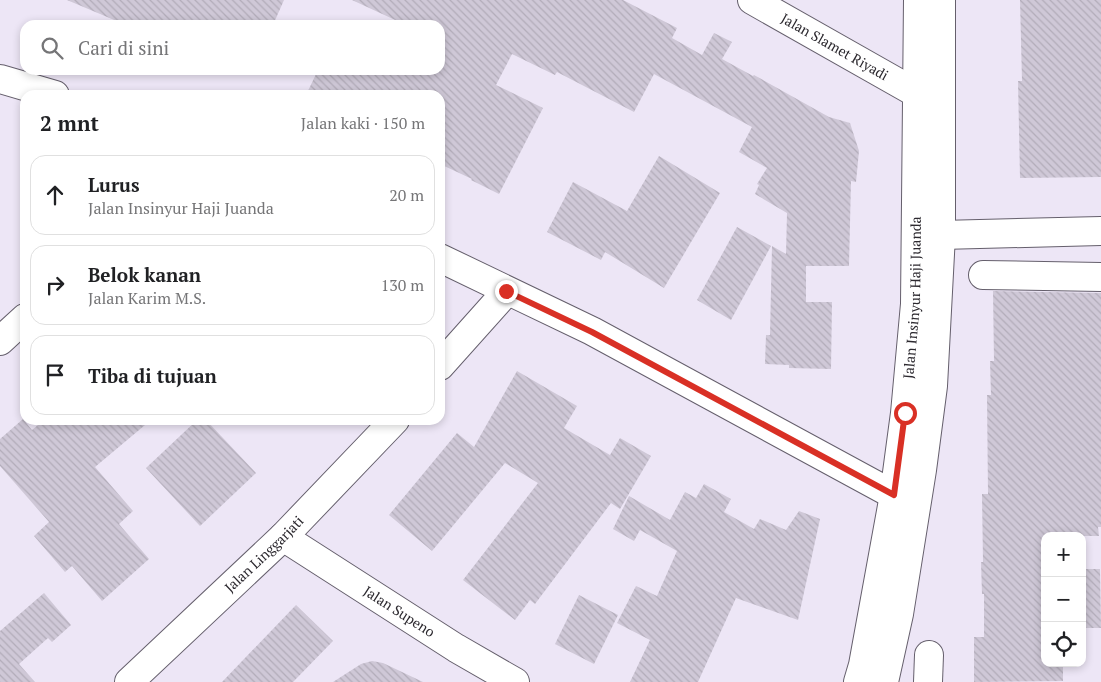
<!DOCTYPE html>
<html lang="id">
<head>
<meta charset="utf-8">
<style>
	body { margin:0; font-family:"PT Serif",serif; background:#f6f6f6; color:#202124 }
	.controls { position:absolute; right:15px; bottom:15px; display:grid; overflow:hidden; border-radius:10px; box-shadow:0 2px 8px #0003 }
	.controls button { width:45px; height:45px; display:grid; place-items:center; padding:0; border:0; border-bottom:1px solid #e0e0e0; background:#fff; color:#202124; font:25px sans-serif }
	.stop { position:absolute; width:15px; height:15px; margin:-11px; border:4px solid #d93025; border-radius:50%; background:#fff }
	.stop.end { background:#d93025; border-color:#fff; box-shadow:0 1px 5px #0008 }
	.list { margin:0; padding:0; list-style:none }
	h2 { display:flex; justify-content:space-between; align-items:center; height:65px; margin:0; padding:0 20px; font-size:21px }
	h2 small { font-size:16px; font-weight:400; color:#757577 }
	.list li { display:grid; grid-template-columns:32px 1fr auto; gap:15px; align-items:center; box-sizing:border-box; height:80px; margin:0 10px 10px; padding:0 10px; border:1px solid #e0e0e0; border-radius:15px }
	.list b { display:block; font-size:19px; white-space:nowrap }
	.list p { margin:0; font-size:16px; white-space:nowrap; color:#757577 }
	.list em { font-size:16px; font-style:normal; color:#757577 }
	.icon { flex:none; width:28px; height:28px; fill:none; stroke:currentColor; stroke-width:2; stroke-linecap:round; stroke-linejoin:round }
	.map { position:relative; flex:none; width:1101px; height:682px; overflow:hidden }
	.search { position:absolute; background:#fff; box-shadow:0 2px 8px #0003; left:20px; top:20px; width:425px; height:55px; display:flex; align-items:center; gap:12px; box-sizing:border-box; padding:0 18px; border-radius:15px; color:#757577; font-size:19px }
	.panel { position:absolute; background:#fff; box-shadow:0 2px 8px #0003; left:20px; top:90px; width:425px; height:335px; border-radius:15px }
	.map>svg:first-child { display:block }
	.building { fill:url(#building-back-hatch) }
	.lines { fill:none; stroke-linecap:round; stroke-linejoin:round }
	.minor-casing { stroke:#655f6c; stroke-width:30 }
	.major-casing { stroke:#655f6c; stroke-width:30 }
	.minor { stroke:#fff; stroke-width:28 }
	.major { stroke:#fff; stroke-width:28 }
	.route { stroke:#d93025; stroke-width:6 }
	.labels { text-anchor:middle; stroke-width:4; stroke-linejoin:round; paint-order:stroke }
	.street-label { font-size:14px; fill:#2c292f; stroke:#f9f4fe }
</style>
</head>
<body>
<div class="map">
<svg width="1101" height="682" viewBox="0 0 1101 682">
	<defs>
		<pattern id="building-back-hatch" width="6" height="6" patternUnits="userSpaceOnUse" patternTransform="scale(1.25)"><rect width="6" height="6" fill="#cfc8d7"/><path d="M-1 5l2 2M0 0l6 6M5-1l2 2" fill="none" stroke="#b2acb9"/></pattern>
	</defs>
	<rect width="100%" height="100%" fill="#ede6f6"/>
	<g class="building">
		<path d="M 67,0 L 284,0 L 273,25 L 126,25 Z"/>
		<path d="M 352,0 L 623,0 L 677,28 L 672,38 L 702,55 L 714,33 L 732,42 L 722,59 L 753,76 L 754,75 L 829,117 L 850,123 L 859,151 L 856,182 L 851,181 L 849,266 L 806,266 L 806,302 L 832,302 L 831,369 L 789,368 L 789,365 L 765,364 L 766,335 L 770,335 L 772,246 L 786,254 L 787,213 L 755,194 L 759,185 L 757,184 L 767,168 L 739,152 L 752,127 L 654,74 L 634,112 L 557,72 L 555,75 L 512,54 L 496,85 L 543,108 L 499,194 L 471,180 L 472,179 L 440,164 L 440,95 L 306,95 L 318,70 L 440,70 L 440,25 L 406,25 Z"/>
		<path d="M 1020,0 L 1101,0 L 1101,177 L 1020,178 L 1018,81 L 1022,81 Z"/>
		<path d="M 659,156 L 720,193 L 664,288 L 605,252 L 601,260 L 547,232 L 573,182 L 627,211 Z"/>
		<path d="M 737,227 L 771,246 L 731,320 L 697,300 Z"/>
		<path d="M 993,291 L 1101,293 L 1101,527 L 1098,527 L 1099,536 L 1045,536 L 1045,663 L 1063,663 L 1063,681 L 974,682 L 974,637 L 984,637 L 984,594 L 982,594 L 981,562 L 983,562 L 982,494 L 988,494 L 987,395 L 991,395 L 990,361 L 994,361 Z"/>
		<path d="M 517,371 L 577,406 L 564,428 L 610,455 L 620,438 L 651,456 L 620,509 L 611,503 L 535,604 L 530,600 L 515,620 L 463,580 L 538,483 L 505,463 L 432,551 L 389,515 L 457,433 L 474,447 Z"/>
		<path d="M 23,419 L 32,430 L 44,420 L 151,420 L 95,467 L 133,511 L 119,524 L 149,559 L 102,601 L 72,566 L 65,572 L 34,536 L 49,522 L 0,466 L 0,439 Z"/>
		<path d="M 197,420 L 206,420 L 256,473 L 200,526 L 146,468 Z"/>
		<path d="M 704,484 L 731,499 L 724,512 L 754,529 L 760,519 L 786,530 L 799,511 L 820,519 L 798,620 L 736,598 L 698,682 L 630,682 L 650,640 L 617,623 L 636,586 L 657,596 L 677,551 L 640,530 L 634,541 L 613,529 L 629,496 L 670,520 L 685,492 L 696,498 Z"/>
		<path d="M 1082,569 L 1100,569 L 1101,628 L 1082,628 Z"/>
		<path d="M 44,593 L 71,625 L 52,642 L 48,638 L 19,664 L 35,682 L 0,682 L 0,631 Z"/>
		<path d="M 579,595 L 618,615 L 594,664 L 555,644 Z"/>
		<path d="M 296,605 L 333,641 L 293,682 L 222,682 Z"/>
		<path d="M 372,661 L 383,663 L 423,682 L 333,682 L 361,664 Z"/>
	</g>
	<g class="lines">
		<g class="minor-casing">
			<g id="minor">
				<path id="s1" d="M 752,0 L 918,94"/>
				<path d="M 0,79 L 55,95"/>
				<path d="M 941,235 L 1101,231"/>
				<path d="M 440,258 L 592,331 L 894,495"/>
				<path d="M 983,275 L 1101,277"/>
				<path d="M 0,341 L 25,318"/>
				<path d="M 440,366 L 507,291"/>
				<path id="s2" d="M 283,537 L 456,648 L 515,682"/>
				<path id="s3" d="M 129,682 L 283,537 L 395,420"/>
				<path d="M 928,682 L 929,655"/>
			</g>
		</g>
		<g class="major-casing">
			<g id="major">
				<path id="s4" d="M 858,682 L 863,665 L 894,495 L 905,413 L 915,304 L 918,0"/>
				<path d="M 884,682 L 899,614 L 922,470 L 933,386 L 941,235 L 941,0"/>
			</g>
		</g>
		<use href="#minor" class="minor"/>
		<use href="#major" class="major"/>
	</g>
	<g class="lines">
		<path class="route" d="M 506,291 L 592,332 L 894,495 L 905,413"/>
	</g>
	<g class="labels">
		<g class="street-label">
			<text dy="5" stroke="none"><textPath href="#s1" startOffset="95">Jalan Slamet Riyadi</textPath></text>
			<text dy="5" stroke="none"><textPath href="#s4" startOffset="389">Jalan Insinyur Haji Juanda</textPath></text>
			<text dy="5" stroke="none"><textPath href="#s3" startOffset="186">Jalan Linggarjati</textPath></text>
			<text dy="5" stroke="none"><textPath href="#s2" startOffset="138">Jalan Supeno</textPath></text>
		</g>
	</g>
</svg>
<div class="controls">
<button>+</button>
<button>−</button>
<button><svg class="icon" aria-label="locate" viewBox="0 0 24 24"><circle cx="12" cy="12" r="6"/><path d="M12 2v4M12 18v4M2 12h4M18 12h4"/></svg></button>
</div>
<div class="stop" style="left:905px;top:413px"></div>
<div class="stop end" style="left:506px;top:291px"></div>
<div class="search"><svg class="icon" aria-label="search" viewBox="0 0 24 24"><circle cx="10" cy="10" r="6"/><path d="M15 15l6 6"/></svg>Cari di sini</div>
<section class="panel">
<h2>2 mnt<small>Jalan kaki · 150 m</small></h2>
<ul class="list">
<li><svg class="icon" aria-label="ahead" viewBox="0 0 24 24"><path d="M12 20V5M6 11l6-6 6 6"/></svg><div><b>Lurus</b><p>Jalan Insinyur Haji Juanda</p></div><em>20 m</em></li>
<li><svg class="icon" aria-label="right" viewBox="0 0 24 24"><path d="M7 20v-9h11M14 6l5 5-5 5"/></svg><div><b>Belok kanan</b><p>Jalan Karim M.S.</p></div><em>130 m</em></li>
<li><svg class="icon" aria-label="arrive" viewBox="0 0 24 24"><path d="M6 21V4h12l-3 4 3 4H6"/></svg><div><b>Tiba di tujuan</b></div></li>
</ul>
</section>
</div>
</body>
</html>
